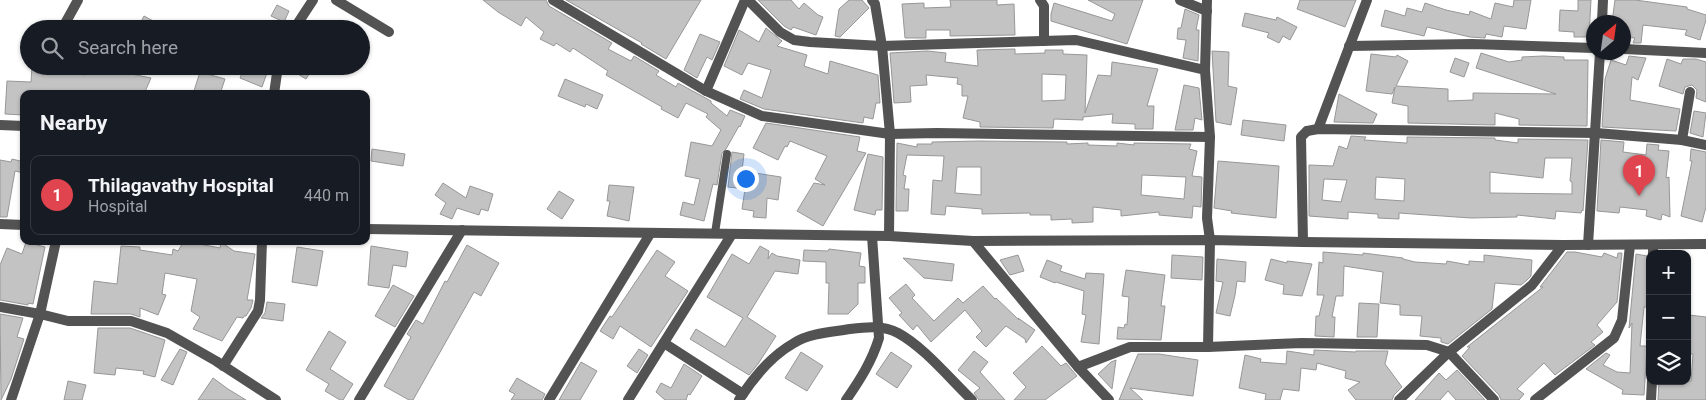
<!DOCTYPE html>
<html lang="en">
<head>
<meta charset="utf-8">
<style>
	body { margin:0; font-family:Roboto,sans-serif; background:#20242c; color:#f1f3f6 }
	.controls { position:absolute; right:15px; bottom:15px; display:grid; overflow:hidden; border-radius:10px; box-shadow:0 1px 4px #0004 }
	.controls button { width:45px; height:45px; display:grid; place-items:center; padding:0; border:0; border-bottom:1px solid #363941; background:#171b24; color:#f1f3f6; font:25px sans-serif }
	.compass { position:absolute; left:1586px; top:15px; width:45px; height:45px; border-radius:50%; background:#171b24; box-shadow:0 1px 4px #0004; rotate:29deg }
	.you { position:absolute; left:745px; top:178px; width:18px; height:18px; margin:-12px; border:4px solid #fff; border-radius:50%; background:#1a73e8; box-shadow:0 0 0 8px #1a73e833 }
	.badge { display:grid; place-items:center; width:32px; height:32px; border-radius:50%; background:#ea580c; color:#fff; font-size:16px; font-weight:700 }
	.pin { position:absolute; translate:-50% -41px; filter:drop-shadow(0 1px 2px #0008) }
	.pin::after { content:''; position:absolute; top:26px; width:18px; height:15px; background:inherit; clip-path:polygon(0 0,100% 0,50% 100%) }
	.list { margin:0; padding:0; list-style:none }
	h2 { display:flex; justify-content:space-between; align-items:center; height:65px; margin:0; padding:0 20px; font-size:21px }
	h2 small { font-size:16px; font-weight:400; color:#9ea1a6 }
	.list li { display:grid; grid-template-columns:32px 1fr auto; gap:15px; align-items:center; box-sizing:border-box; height:80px; margin:0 10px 10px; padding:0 10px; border:1px solid #363941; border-radius:10px }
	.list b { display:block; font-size:19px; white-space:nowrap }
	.list p { margin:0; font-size:16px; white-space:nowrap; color:#9ea1a6 }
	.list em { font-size:16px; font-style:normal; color:#9ea1a6 }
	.icon { flex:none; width:28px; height:28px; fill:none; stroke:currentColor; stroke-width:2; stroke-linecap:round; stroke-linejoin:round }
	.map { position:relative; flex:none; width:1706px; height:400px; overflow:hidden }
	.search { position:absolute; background:#171b24; box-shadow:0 1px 4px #0004; left:20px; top:20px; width:350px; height:55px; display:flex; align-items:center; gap:12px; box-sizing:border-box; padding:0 18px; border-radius:28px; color:#9ea1a6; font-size:19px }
	.panel { position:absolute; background:#171b24; box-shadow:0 1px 4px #0004; left:20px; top:90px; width:350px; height:155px; border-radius:10px }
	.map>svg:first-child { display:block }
	.building { fill:#c3c3c3; stroke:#979797; fill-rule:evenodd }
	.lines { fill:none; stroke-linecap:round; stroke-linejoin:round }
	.service { stroke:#535353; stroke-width:8 }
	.minor { stroke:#535353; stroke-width:10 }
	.tertiary { stroke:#535353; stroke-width:10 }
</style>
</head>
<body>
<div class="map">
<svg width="1706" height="400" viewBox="0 0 1706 400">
	<rect width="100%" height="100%" fill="#fff"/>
	<g class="building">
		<path d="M 483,0 L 546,0 L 549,6 L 612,43 L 608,49 L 631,61 L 634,56 L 659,71 L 656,75 L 676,87 L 678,83 L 711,101 L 711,103 L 727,116 L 730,110 L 745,116 L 740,127 L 739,126 L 726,149 L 722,153 L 717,185 L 713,184 L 704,221 L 680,215 L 683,202 L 694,205 L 700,179 L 685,176 L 691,142 L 712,146 L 721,130 L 706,117 L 708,114 L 686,103 L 678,118 L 661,109 L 662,107 L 606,75 L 608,71 L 573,48 L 570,52 L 556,43 L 554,46 L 540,39 L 544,32 L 526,17 L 521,26 L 498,12 Z"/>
		<path d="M 566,0 L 701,0 L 666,59 L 641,44 L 642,43 Z"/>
		<path d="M 758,0 L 791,0 L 799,9 L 804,3 L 818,15 L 823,17 L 816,35 L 793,27 L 791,30 L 784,26 Z"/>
		<path d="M 849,0 L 862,0 L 869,8 L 840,37 L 835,36 L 839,9 Z"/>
		<path d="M 950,0 L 997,0 L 997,5 L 1014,4 L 1015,35 L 950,36 L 950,30 L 926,30 L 926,38 L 905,38 L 902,4 L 924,3 L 924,8 L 951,7 Z"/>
		<path d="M 1088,0 L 1143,0 L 1127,44 L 1051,21 L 1051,14 L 1054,3 L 1112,21 L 1115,14 Z"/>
		<path d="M 1300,0 L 1356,0 L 1345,27 L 1297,9 Z"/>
		<path d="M 1514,0 L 1531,0 L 1526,29 L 1504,26 L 1502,37 L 1486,34 L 1485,38 L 1470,37 L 1427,27 L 1424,36 L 1381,26 L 1385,10 L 1405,16 L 1407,8 L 1422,12 L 1425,3 L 1446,10 L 1469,15 L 1470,11 L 1491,19 L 1495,3 L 1513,7 Z"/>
		<path d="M 1578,0 L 1591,0 L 1589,37 L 1574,37 L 1574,32 L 1559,31 L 1560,10 L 1578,11 Z"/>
		<path d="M 1615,0 L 1635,0 L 1687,7 L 1687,9 L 1706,15 L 1706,20 L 1700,40 L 1685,35 L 1687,30 L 1643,25 L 1641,43 L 1633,43 L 1635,38 L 1624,37 L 1624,22 L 1612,22 Z"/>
		<path d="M 277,5 L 289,11 L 284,22 L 271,16 Z"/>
		<path d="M 1185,9 L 1199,15 L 1196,30 L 1199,30 L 1198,61 L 1183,58 L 1186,40 L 1177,39 L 1178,28 L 1181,28 Z"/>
		<path d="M 1245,13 L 1276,20 L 1277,17 L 1297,27 L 1290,40 L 1283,36 L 1279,43 L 1267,37 L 1269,33 L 1242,26 Z"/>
		<path d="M 144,16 L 168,29 L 137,29 Z"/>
		<path d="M 766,28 L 782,41 L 777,46 L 807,55 L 804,66 L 828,74 L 830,61 L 878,75 L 880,103 L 876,103 L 873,119 L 864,117 L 863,123 L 764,109 L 740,99 L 744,90 L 762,98 L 771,70 L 748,63 L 742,75 L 724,66 L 739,30 L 759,42 Z"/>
		<path d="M 700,34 L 720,42 L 712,60 L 707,57 L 697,78 L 684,70 Z"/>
		<path d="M 1015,49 L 1015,54 L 1045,53 L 1045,50 L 1063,50 L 1063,54 L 1087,55 L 1085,113 L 1098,75 L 1111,76 L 1112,62 L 1158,69 L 1147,106 L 1154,106 L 1153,129 L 1135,129 L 1135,124 L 1112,123 L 1113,114 L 1083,117 L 1083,120 L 1054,119 L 1053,128 L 980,127 L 980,122 L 963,118 L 968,96 L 962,96 L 962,85 L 957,84 L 958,78 L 926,75 L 927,85 L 910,86 L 911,102 L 894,103 L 890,53 L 927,51 L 946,53 L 945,62 L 978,66 L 977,50 ZM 1042,74 L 1066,75 L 1065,100 L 1042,101 Z"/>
		<path d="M 1212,51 L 1229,52 L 1228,86 L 1237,88 L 1231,125 L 1216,122 Z"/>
		<path d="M 1481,53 L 1509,62 L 1522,60 L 1522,57 L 1543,56 L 1564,57 L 1564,60 L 1588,60 L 1587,126 L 1519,125 L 1519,119 L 1495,113 L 1495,125 L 1408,123 L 1408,106 L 1392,103 L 1395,87 L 1392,94 L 1366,91 L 1371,54 L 1396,57 L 1397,55 L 1408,61 L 1396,86 L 1448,89 L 1448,101 L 1473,100 L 1473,93 L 1556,94 L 1476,68 Z"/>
		<path d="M 1629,56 L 1646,58 L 1638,80 L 1632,77 L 1630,100 L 1680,109 L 1676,131 L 1602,127 L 1605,79 L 1611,60 L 1626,65 Z"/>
		<path d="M 1455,58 L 1469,63 L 1464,77 L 1450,72 Z"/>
		<path d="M 1667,59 L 1681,64 L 1683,59 L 1696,59 L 1706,62 L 1706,102 L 1696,98 L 1697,90 L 1692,85 L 1685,87 L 1683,94 L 1659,86 Z"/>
		<path d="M 32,66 L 49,66 L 49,68 L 85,75 L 87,66 L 92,66 L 151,78 L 144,94 L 24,94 L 24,115 L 5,114 L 7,81 L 31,82 Z"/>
		<path d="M 245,66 L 258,66 L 268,70 L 262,87 L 240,78 Z"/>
		<path d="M 285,66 L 314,66 L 306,79 Z"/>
		<path d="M 200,72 L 225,79 L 220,94 L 193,94 Z"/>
		<path d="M 565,79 L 603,95 L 597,109 L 586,104 L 585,107 L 558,96 Z"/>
		<path d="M 1184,85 L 1199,88 L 1202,120 L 1195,118 L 1193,130 L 1175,130 Z"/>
		<path d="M 1339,94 L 1377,114 L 1373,123 L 1334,122 Z"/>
		<path d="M 1694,111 L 1706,113 L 1703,137 L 1690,133 Z"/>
		<path d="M 1243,120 L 1286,125 L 1284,141 L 1241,135 Z"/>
		<path d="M 766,123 L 860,137 L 857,151 L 866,153 L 823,226 L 797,211 L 814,183 L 825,185 L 815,179 L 827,156 L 790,141 L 787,147 L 785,146 L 778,160 L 753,148 Z"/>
		<path d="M 1351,136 L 1366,137 L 1364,140 L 1405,143 L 1407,143 L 1407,137 L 1495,138 L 1495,140 L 1518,143 L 1518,139 L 1588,140 L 1583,211 L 1582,210 L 1581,213 L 1556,211 L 1555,219 L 1517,215 L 1517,217 L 1471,218 L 1399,213 L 1399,219 L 1378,218 L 1378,214 L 1348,212 L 1348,219 L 1309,216 L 1309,165 L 1333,166 L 1339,146 L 1347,149 ZM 1545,158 L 1572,158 L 1570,181 L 1572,182 L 1572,194 L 1490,193 L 1490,172 L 1543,178 ZM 1376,177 L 1405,179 L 1404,201 L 1375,199 ZM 1324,179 L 1347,180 L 1341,202 L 1322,200 Z"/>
		<path d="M 1601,140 L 1624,142 L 1623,152 L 1646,155 L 1647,144 L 1659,145 L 1658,150 L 1669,151 L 1666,178 L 1669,177 L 1670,217 L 1662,214 L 1661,220 L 1646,216 L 1647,210 L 1620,207 L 1619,213 L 1597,211 Z"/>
		<path d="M 980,141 L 1067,142 L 1067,144 L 1088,143 L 1088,145 L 1117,146 L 1117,143 L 1134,145 L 1134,143 L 1191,144 L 1189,149 L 1197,151 L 1192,176 L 1202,177 L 1201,207 L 1193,206 L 1192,218 L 1159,215 L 1159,212 L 1121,216 L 1121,210 L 1093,207 L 1093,222 L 1072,223 L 1072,219 L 1051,220 L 1051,215 L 1030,215 L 1030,213 L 982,214 L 982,209 L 946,206 L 945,215 L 931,214 L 933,180 L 942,181 L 944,156 L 907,155 L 903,175 L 906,176 L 904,189 L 909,189 L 908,211 L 896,211 L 897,143 L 917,147 L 917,144 L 932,144 L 932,142 ZM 957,167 L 981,167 L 981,195 L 955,193 ZM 1142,175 L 1186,177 L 1184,199 L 1141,195 Z"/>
		<path d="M 372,149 L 405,154 L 403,166 L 371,161 Z"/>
		<path d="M 1691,149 L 1706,152 L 1706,207 L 1702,222 L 1681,216 L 1692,161 L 1690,161 Z"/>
		<path d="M 732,152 L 744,154 L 742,171 L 781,177 L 778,200 L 767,198 L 766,218 L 753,217 L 754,211 L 742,209 L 745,189 L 728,187 Z"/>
		<path d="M 868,154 L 883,157 L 882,210 L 876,210 L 875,215 L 854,210 Z"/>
		<path d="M 12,159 L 24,162 L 24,173 L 15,171 L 7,217 L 0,217 L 0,160 L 11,162 Z"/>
		<path d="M 1218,161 L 1279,166 L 1276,218 L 1231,213 L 1232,211 L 1214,208 Z"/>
		<path d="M 443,183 L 466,198 L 470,186 L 493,194 L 488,211 L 481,209 L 479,215 L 457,208 L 452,219 L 440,214 L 446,203 L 435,195 Z"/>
		<path d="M 609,185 L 634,187 L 629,221 L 607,216 L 610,201 L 607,201 Z"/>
		<path d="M 559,191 L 574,200 L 562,219 L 547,209 Z"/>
		<path d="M 184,241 L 220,248 L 221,242 L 234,251 L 255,254 L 247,300 L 253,300 L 251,308 L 246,316 L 244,316 L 243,318 L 237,317 L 222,341 L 193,329 L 200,317 L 191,311 L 197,279 L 165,273 L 162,294 L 166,295 L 158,315 L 140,308 L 140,317 L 131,314 L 91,314 L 94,281 L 117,284 L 121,246 L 140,247 L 140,250 L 172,255 L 173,249 L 178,251 Z"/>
		<path d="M 26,242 L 45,247 L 33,304 L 28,303 L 28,305 L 0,300 L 0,265 L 7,248 L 22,254 Z"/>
		<path d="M 467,245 L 499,263 L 481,296 L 474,292 L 413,400 L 409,400 L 384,386 L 411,337 L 407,334 L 416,320 L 423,324 L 445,281 L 447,282 Z"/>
		<path d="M 371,246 L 408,252 L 406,267 L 393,265 L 389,288 L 368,285 Z"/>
		<path d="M 760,246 L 769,251 L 768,259 L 772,253 L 777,256 L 800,260 L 798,274 L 775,271 L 747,317 L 776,336 L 758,364 L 749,375 L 690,339 L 696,329 L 725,347 L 743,318 L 707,297 L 732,254 L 749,264 Z"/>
		<path d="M 297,247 L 323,251 L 317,286 L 292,282 Z"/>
		<path d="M 829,249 L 861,253 L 859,266 L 865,267 L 865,283 L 858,283 L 858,304 L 848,314 L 828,314 L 829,283 L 826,283 L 826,262 L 803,261 L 804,250 L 828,251 Z"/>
		<path d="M 657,250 L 675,262 L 665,276 L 688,291 L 651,347 L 620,326 L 613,339 L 600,331 L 610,316 L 612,317 Z"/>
		<path d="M 1323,252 L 1363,255 L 1363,253 L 1403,258 L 1403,259 L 1415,262 L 1446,264 L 1447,261 L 1469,265 L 1469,261 L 1484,262 L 1484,255 L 1532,260 L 1531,276 L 1527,280 L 1521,285 L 1495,283 L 1492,309 L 1448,344 L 1441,342 L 1441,338 L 1420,336 L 1422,316 L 1400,315 L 1400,305 L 1380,303 L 1383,272 L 1344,266 L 1343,296 L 1336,296 L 1332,317 L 1335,317 L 1334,337 L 1315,336 L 1316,316 L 1319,316 L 1324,295 L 1317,295 L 1319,262 L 1323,263 Z"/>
		<path d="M 1567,252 L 1575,252 L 1602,257 L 1604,253 L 1617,258 L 1618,253 L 1622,253 L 1617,302 L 1597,325 L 1603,332 L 1591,342 L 1595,345 L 1555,375 L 1544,363 L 1517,389 L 1524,394 L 1519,400 L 1501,400 L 1499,395 L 1462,356 L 1470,347 L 1467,347 L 1543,287 L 1540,287 Z"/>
		<path d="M 1636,254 L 1647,256 L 1650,260 L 1647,283 L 1648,307 L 1644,307 L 1640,346 L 1647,346 L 1644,395 L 1622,394 L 1623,390 L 1586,369 L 1606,353 L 1610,355 L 1603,365 L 1617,372 L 1630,373 L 1632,323 L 1629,328 Z"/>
		<path d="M 1018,255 L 1024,271 L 1010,275 L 1000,260 Z"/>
		<path d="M 1172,255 L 1203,257 L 1202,280 L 1171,278 Z"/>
		<path d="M 903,258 L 954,264 L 952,281 L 924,278 Z"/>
		<path d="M 1217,259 L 1246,262 L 1245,282 L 1237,281 L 1235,295 L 1230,316 L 1216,313 L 1223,282 L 1216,281 Z"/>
		<path d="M 1271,259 L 1287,263 L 1287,261 L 1312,264 L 1302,296 L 1283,294 L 1284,285 L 1265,280 Z"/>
		<path d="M 1047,260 L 1062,266 L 1060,271 L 1085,279 L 1086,273 L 1104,274 L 1099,344 L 1081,342 L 1086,315 L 1082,314 L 1084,291 L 1056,282 L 1055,283 L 1040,277 Z"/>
		<path d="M 1126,270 L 1165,275 L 1161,306 L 1165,306 L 1161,340 L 1117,339 L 1118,327 L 1124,328 L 1125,324 L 1127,325 L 1129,297 L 1122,296 Z"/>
		<path d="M 906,284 L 915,295 L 912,298 L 934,321 L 958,298 L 963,303 L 983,286 L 995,299 L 996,298 L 1019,320 L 1018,318 L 1035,330 L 1026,343 L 1025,339 L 1006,326 L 986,347 L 976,337 L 982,331 L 965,310 L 931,342 L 917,325 L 913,330 L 899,315 L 902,313 L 889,298 Z"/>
		<path d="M 393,285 L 414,296 L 395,327 L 375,316 Z"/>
		<path d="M 267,302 L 285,304 L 283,321 L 261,318 L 265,313 Z"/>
		<path d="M 1359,303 L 1379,304 L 1377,337 L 1357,337 Z"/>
		<path d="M 0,314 L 23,318 L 17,337 L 24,339 L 11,379 L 1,400 Z"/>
		<path d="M 1689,315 L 1706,317 L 1706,400 L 1658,400 L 1659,381 L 1691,381 L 1693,354 L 1688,354 L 1687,332 Z"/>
		<path d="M 98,328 L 130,328 L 165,340 L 155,377 L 143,374 L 144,371 L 116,368 L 115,375 L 94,373 Z"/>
		<path d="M 329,331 L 346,342 L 330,369 L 353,384 L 343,400 L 340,400 L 325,391 L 329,384 L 306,370 Z"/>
		<path d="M 1042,346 L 1061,366 L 1066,363 L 1077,376 L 1045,400 L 1014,400 L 1026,387 L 1013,373 Z"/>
		<path d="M 180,349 L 187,352 L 173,385 L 161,380 Z"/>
		<path d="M 639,349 L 648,355 L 637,373 L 627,366 Z"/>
		<path d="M 1314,350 L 1356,352 L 1356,351 L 1388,351 L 1385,364 L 1402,387 L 1394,395 L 1392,400 L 1356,400 L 1348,390 L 1360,382 L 1345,378 L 1346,371 L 1317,363 L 1316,370 L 1301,368 L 1299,391 L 1283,389 L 1280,400 L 1265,400 L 1266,394 L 1239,388 L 1245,355 L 1261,359 L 1260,362 L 1286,364 L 1287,351 L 1314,355 Z"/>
		<path d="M 974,351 L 988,362 L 980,372 L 1005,400 L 979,400 L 974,393 L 980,388 L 958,370 Z"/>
		<path d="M 801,352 L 823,366 L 807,391 L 785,378 Z"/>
		<path d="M 891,352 L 912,366 L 897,388 L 876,374 Z"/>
		<path d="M 1138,354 L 1159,354 L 1198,360 L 1193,396 L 1130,388 L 1143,400 L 1119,400 Z"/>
		<path d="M 1116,360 L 1112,389 L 1098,374 L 1111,362 Z"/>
		<path d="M 581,362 L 597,371 L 580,400 L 559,400 Z"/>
		<path d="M 684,364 L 702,376 L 690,395 L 688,394 L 686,400 L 665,400 L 656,392 L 661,383 L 671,388 Z"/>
		<path d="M 1457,370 L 1485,400 L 1456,400 L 1448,391 L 1440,400 L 1415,400 L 1439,373 L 1446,380 Z"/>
		<path d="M 213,378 L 228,389 L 246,400 L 198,400 Z"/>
		<path d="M 517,378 L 545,394 L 542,400 L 511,400 L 515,394 L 509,391 Z"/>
		<path d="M 68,381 L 86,385 L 82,400 L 64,400 Z"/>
	</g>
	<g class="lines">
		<path class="service" d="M 715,233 L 727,154"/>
		<g class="minor">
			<path d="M 336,0 L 389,32"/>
			<path d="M 553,0 L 706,91 L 762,116 L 890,134 L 937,133 L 1210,137 L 1205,70 L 1207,0"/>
			<path d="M 748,0 L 780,32 L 794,40 L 810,42 L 882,46 L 1076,40 L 1205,70"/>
			<path d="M 872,0 L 875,4 L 882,46 L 890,134 L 889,236"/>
			<path d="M 1040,0 L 1044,6 L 1044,41"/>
			<path d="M 1180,0 L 1207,11"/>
			<path d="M 1602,22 L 1603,0"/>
			<path d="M 62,29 L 78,0"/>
			<path d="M 294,29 L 313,0"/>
			<path d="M 1349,46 L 1472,44 L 1594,48"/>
			<path d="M 1624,49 L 1706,53"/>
			<path d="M 706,91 L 745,0"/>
			<path d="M 274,94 L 278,66"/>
			<path d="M 0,125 L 24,126"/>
			<path d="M 1307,131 L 1318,129 L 1596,133 L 1682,140 L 1706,145"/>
			<path d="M 1682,140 L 1690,92"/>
			<path d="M 973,241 L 1078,367 L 1109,400"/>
			<path d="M 1588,245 L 1600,52"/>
			<path d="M 1653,245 L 1653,254"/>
			<path d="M 0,307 L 40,314 L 68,321 L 131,321 L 167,333 L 216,361 L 276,400"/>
			<path d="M 664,343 L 743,394"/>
			<path d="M 1208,347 L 1210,240 L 1207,218 L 1210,137"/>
			<path d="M 223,366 L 258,311 L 260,300 L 262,241"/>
			<path d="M 1078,367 L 1130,347 L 1208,347 L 1302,343 L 1427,345 L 1449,352 L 1494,400"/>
			<path d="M 11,400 L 40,314 L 56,241"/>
			<path d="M 359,400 L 462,230"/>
			<path d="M 549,400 L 650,234"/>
			<path d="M 628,400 L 732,234"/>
			<path d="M 739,400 C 753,378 771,356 794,343 C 810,333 832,332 850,329 C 866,327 883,325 898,333 C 924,347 950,379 972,400"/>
			<path d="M 846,400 C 860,380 872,361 879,338 L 872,236"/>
			<path d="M 1399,400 L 1449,352 L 1532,285 L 1563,245"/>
			<path d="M 1535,400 L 1614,338 L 1622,320 L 1630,245"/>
			<path d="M 1651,400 L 1652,381"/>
		</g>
		<g class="tertiary">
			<path d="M 1318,129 L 1367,0"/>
			<path d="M 0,224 L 24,225"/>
			<path d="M 366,229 L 889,236 L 973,241 L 1210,240 L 1303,242 L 1563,245 L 1706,244"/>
			<path d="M 1303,242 L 1301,137 L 1307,131"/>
		</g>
	</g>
</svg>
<div class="controls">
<button>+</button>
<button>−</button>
<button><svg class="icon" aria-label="layers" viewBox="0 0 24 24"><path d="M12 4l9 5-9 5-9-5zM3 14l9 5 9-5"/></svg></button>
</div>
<svg class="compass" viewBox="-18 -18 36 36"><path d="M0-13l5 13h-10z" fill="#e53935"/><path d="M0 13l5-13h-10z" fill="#9ea1a6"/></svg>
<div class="you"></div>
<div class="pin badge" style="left:1639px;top:196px;background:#e0444e">1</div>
<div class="search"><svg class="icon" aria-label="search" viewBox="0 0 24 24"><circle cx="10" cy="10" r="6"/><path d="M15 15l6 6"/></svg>Search here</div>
<section class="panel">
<h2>Nearby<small></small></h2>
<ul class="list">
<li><span class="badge" style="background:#e0444e">1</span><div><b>Thilagavathy Hospital</b><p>Hospital</p></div><em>440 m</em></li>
</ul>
</section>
</div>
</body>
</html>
